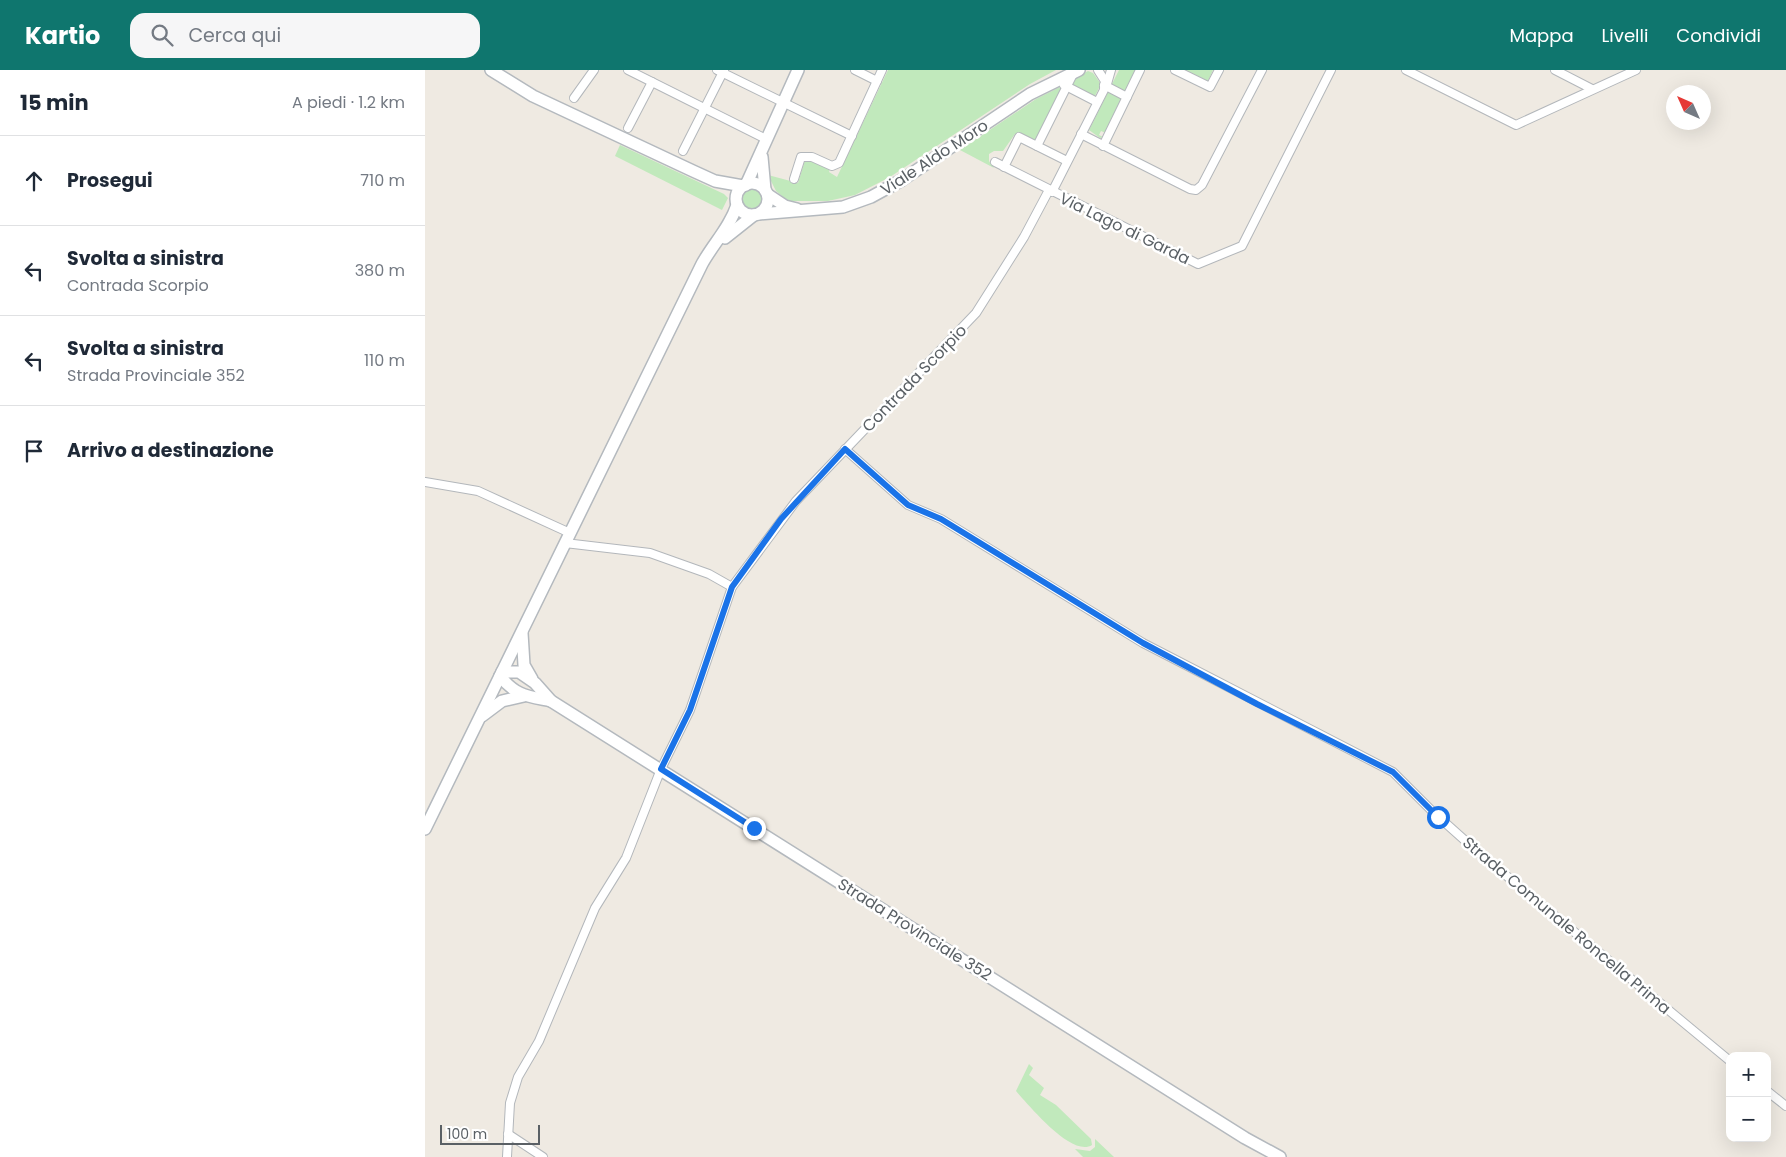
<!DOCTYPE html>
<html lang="it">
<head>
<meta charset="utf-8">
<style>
	body { margin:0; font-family:Poppins,sans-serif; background:#f6f6f7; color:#1f2937 }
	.controls { position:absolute; right:15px; bottom:15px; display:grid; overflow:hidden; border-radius:10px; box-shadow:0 5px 20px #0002 }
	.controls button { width:45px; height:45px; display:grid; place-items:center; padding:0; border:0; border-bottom:1px solid #e0e1e3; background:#fff; color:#1f2937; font:25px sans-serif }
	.compass { position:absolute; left:1241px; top:15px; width:45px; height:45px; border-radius:50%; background:#fff; box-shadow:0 5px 20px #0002; rotate:315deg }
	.scale { position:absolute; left:15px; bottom:12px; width:100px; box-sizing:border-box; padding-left:5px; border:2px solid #5a6065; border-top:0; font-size:14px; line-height:18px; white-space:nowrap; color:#5a6065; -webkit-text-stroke:4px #fff; paint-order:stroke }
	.stop { position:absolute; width:15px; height:15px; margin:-11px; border:4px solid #1a73e8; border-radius:50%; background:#fff }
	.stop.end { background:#1a73e8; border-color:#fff; box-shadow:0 1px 5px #0008 }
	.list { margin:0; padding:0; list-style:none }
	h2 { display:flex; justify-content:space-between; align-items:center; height:65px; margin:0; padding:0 20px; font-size:21px }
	h2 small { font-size:16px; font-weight:400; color:#747a83 }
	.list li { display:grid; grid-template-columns:32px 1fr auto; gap:15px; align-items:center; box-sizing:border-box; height:90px; padding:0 20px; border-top:1px solid #e0e1e3 }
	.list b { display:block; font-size:19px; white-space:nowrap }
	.list p { margin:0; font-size:16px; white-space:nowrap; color:#747a83 }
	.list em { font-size:16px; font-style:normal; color:#747a83 }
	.icon { flex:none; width:28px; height:28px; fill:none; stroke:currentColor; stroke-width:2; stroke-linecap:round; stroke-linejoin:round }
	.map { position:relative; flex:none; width:1361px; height:1087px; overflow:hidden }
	header { display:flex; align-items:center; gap:30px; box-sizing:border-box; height:70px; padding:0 25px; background:#0f766e; color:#fff }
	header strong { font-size:24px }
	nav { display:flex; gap:28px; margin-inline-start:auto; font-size:18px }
	.search { width:350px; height:45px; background:#f6f6f7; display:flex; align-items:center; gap:12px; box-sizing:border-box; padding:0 18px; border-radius:15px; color:#747a83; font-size:19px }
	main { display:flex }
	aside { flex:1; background:#fff }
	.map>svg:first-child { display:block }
	.green { fill:#c1e9bc }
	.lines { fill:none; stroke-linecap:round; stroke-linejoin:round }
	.street-casing { stroke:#b3b7bb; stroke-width:10 }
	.secondary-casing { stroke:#b4b9be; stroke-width:14 }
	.street { stroke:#fff; stroke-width:8 }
	.secondary { stroke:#fff; stroke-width:11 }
	.route { stroke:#1a73e8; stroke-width:6 }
	.labels { text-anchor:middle; stroke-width:5; stroke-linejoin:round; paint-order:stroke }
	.street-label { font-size:16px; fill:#5a6065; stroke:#fff }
</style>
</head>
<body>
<header>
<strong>Kartio</strong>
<div class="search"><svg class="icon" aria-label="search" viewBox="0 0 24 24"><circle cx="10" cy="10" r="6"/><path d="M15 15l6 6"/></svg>Cerca qui</div>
<nav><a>Mappa</a><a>Livelli</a><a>Condividi</a></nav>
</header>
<main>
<aside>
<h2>15 min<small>A piedi · 1.2 km</small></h2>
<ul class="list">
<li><svg class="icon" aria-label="ahead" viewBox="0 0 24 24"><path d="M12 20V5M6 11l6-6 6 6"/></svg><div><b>Prosegui</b></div><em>710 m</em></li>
<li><svg class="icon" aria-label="left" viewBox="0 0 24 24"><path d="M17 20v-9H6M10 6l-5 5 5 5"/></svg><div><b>Svolta a sinistra</b><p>Contrada Scorpio</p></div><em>380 m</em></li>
<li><svg class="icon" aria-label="left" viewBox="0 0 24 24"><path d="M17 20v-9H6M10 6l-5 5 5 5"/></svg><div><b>Svolta a sinistra</b><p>Strada Provinciale 352</p></div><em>110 m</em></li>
<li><svg class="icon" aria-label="arrive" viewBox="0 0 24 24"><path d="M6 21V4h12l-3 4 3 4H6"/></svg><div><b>Arrivo a destinazione</b></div></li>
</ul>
</aside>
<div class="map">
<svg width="1361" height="1087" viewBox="0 0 1361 1087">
	<rect width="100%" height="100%" fill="#efeae2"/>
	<g class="green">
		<path d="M 463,0 L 631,0 L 605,14 L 465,107 L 430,125 L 403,131 L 363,131 L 351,121 L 343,105 L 373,113 L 380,90 L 384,89 L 405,99 L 404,102 L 412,107 Z"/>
		<path d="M 694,0 L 714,0 L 702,24 L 686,16 Z"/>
		<path d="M 760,0 L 788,0 L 783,11 Z"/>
		<path d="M 663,1 L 668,3 L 676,14 L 669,28 L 643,16 L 646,11 Z"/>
		<path d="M 637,16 L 640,18 L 611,74 L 590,64 L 578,81 L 569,81 L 564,84 L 564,91 L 569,98 L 535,80 L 611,29 Z"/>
		<path d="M 684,20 L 700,28 L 683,64 L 676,61 L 674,65 L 678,67 L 675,68 L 664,60 Z"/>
		<path d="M 195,75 L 299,124 L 303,128 L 297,140 L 190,86 Z"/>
		<circle cx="327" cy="129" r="10"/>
		<path d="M 604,994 L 608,998 L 604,1005 L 619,1018 L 615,1025 L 631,1035 L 666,1069 L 667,1075 C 648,1087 610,1042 597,1028 L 591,1021 Z"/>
		<path d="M 670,1069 L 689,1087 L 658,1087 L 650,1079 L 665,1081 L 670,1077 Z"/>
	</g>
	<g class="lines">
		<g class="street-casing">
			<g id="street">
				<path d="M 203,0 L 341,69"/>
				<path d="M 292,0 L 427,66"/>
				<path d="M 430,0 L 452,11"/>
				<path d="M 673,0 L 680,11 L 679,18"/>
				<path d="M 750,0 L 785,17 L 794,0"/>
				<path d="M 981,0 L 1091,55 L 1211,0"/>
				<path d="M 1130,0 L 1167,19"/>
				<path d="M 639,15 L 672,32"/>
				<path d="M 679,15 L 702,27"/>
				<path d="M 149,28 L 169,0"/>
				<path d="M 203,58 L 227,12"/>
				<path d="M 656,64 L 765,119 L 771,120 L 777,115 L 837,0"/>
				<path d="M 612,76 L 649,2"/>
				<path d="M 678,76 L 715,0"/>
				<path d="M 258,81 L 299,0"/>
				<path d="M 570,92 L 773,194 L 817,176 L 906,0"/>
				<path d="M 579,97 L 594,67 L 642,91"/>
				<path d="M 369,109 L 376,87 L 387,87 L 407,96 L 414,93 L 457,0"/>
				<path d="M 627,122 L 682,14 L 686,0"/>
				<path d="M 420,379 L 483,435 L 516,449 L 718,573 L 968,702 L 1007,741 L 1054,783 L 1305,991"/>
				<path d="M 0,412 L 53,421 L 145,463"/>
				<path d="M 140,473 L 225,483 L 284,504 L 307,517"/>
				<path d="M 1342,1021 L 1361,1036"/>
				<path d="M 83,1064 L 118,1087"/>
				<path d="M 82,1087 L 85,1033 L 93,1007 L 114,971 L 170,838 L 201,788 L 236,699 L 265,640 L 307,517 L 371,431 L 551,243 L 599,167 L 624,120"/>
			</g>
		</g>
		<g class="secondary-casing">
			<g id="secondary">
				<path d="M 66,0 L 108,26 L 268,101 L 290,111 L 318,116"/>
				<path d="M 337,87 L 340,120"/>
				<circle cx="327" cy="129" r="16"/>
				<path d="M 321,115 L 373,0"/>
				<path d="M 342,124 L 360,136 L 372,139"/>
				<path d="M 334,144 L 418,137 L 446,127 L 477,110 L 605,24 L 654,0"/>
				<path d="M 300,168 L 329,145"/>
				<path d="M 97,563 L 99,595 L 107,609"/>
				<path d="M 77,602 L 94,602 L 110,613 L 126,631 L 820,1068 L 855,1087"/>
				<path d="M 75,606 C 91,626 102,626 126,631"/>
				<path d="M 57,646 L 77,631 L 99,626"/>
				<path d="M 0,759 L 277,194 C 288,174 305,157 312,135"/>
			</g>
		</g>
		<use href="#street" class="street"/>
		<use href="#secondary" class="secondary"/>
	</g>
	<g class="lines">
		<path class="route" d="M 329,758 L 236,699 L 265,640 L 307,517 L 356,449 L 420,379 L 483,435 L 516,449 L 718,573 L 832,634 L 968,702 L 1013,747"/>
	</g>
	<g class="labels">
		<g class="street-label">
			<text transform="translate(509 87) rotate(-33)" y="6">Viale Aldo Moro</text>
			<text transform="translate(700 158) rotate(26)" y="6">Via Lago di Garda</text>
			<text transform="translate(489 308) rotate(-46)" y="6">Contrada Scorpio</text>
			<text transform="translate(1142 855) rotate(40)" y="6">Strada Comunale Roncella Prima</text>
			<text transform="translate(490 859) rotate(32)" y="6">Strada Provinciale 352</text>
		</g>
	</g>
</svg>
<div class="controls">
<button>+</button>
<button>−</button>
</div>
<svg class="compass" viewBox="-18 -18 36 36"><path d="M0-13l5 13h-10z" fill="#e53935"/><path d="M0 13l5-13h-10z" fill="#747a83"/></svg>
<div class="scale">100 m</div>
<div class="stop" style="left:1013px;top:747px"></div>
<div class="stop end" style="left:329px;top:758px"></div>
</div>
</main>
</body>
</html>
